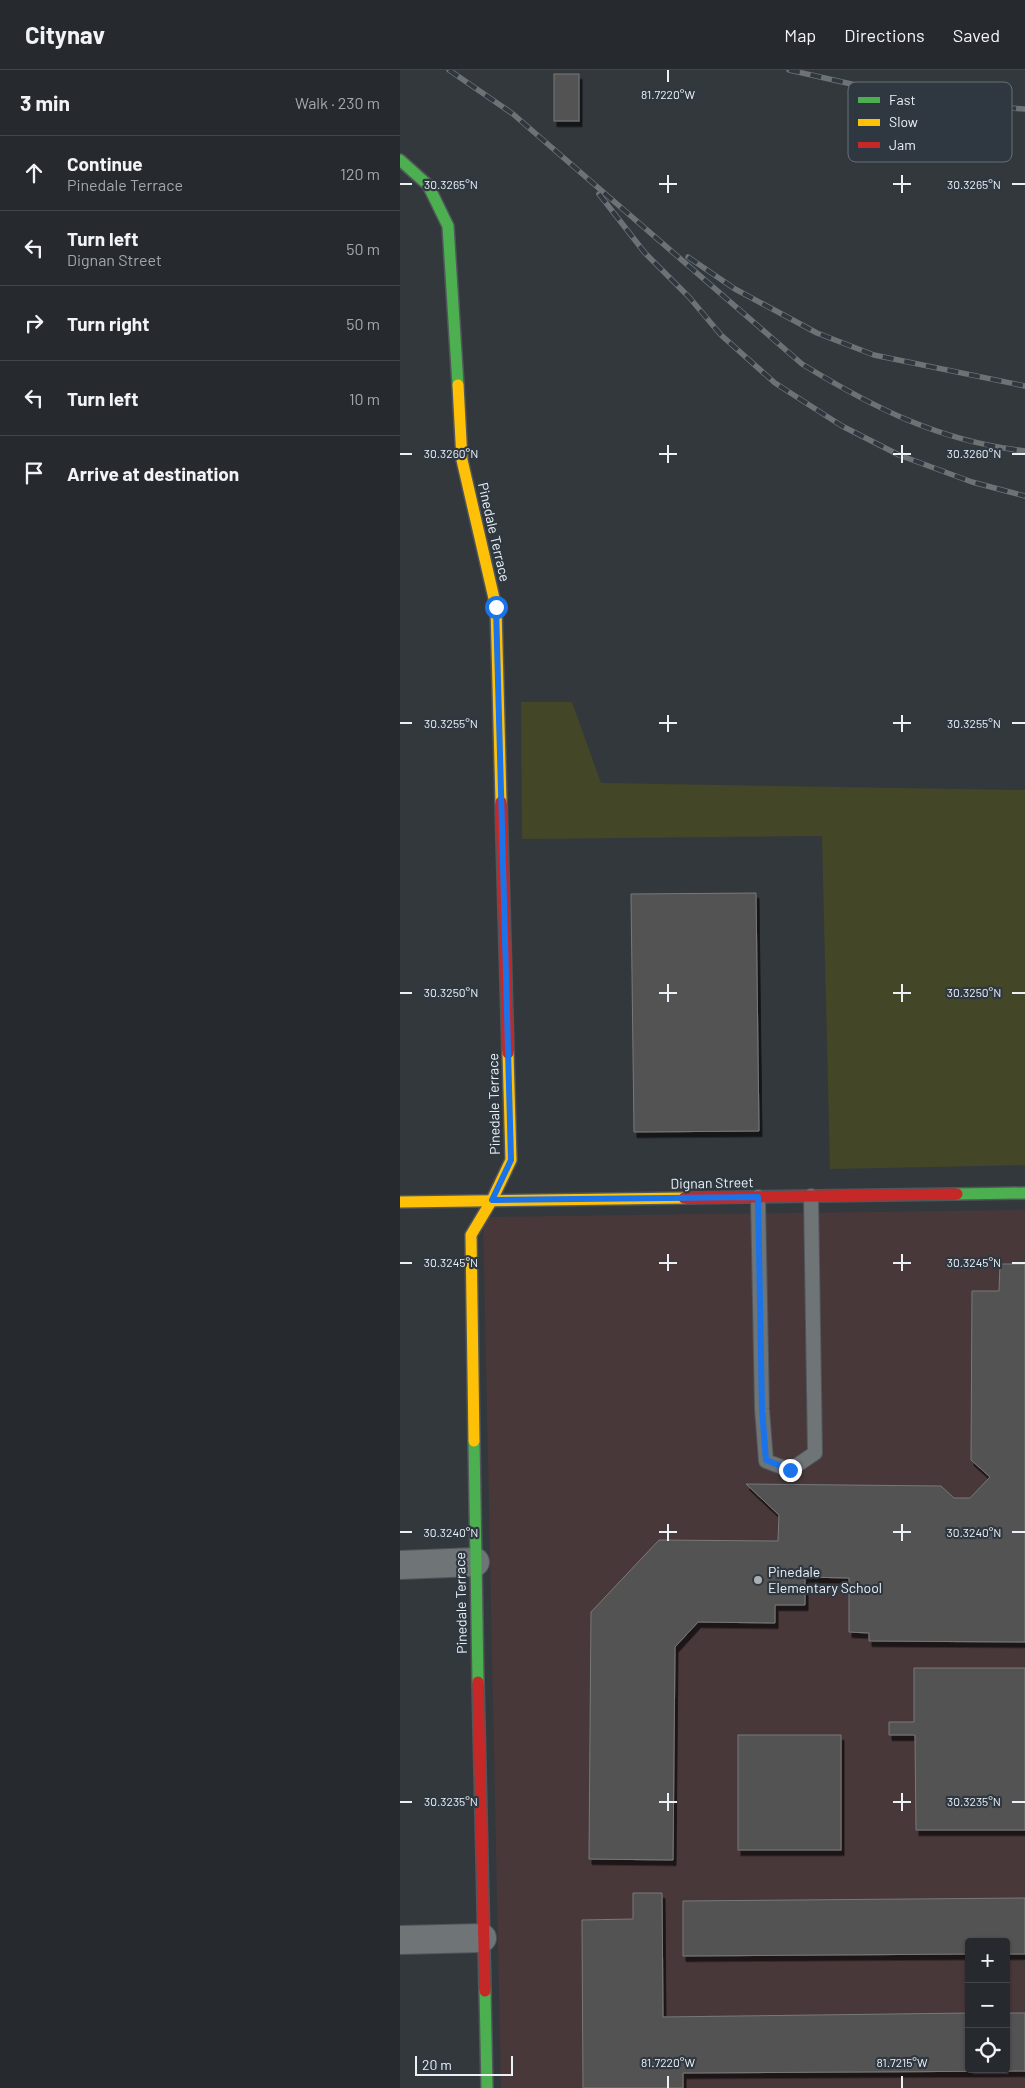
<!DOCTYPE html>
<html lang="en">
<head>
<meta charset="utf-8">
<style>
	body { margin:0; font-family:Barlow,sans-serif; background:#2e3236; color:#f1f3f6 }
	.controls { position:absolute; right:15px; bottom:15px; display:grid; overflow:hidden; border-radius:5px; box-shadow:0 1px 4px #0004 }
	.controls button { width:45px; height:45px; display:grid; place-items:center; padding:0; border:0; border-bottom:1px solid #42464a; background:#262a2e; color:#f1f3f6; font:25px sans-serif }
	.scale { position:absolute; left:15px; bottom:12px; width:98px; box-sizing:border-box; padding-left:5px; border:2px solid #ebf1f6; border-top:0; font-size:14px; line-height:18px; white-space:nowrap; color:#ebf1f6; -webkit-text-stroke:4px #2f3841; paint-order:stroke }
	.stop { position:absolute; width:15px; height:15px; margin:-11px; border:4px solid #1a73e8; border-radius:50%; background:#fff }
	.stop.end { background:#1a73e8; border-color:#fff; box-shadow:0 1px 5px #0008 }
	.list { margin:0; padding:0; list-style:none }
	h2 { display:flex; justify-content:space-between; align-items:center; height:65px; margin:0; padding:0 20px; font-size:21px }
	h2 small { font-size:16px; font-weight:400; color:#a4a7aa }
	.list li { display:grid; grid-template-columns:32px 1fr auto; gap:15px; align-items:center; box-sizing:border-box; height:75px; padding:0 20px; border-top:1px solid #42464a }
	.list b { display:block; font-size:19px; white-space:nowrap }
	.list p { margin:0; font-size:16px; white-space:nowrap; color:#a4a7aa }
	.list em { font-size:16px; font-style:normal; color:#a4a7aa }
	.icon { flex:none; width:28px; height:28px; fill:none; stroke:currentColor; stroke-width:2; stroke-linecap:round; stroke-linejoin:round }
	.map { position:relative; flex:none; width:625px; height:2018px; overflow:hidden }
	header { display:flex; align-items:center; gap:30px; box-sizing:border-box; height:70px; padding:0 25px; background:#262a2e; border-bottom:1px solid #42464a }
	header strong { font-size:24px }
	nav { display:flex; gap:28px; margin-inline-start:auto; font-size:18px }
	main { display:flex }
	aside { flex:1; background:#262a2e }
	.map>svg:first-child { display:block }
	.commercial { fill:#49383a; fill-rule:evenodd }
	.green { fill:#434727 }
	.building { fill:#525252; stroke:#79797a; filter:url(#shadow) }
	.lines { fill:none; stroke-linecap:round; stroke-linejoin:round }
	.lane-casing { stroke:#51565a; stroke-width:16 }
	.street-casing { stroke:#51565a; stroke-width:30 }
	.fast-casing { stroke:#51565a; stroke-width:14 }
	.slow-casing { stroke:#51565a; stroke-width:14 }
	.jam-casing { stroke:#51565a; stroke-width:14 }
	.lane { stroke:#6f7477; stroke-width:14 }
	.street { stroke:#6f7477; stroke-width:28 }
	.fast { stroke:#4caf50; stroke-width:11 }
	.slow { stroke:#ffc107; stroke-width:11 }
	.jam { stroke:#c62828; stroke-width:11 }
	.rail-casing { stroke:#6e7275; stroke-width:5.5 }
	.rail { stroke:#2f3841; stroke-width:4; stroke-dasharray:11; stroke-linecap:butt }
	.route { stroke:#1a73e8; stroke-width:6 }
	.ticks { fill:none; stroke:#ebf1f6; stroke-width:2 }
	.poi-dot { fill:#abb0b5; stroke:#2f3841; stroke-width:2 }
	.labels { text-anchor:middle; stroke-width:4.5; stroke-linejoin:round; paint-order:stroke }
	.street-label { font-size:14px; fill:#ebf1f6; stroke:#2f3841 }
	.poi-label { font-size:14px; fill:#ebf1f6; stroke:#2f3841; text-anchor:start }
	.key { fill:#2f3841; stroke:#677077; stroke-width:1 }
	.key-label { font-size:14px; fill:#ebf1f6 }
	.ticks-label { font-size:12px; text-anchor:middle; fill:#ebf1f6; stroke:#2f3841; stroke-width:4.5; stroke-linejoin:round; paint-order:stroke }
</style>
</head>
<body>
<header>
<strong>Citynav</strong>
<nav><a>Map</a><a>Directions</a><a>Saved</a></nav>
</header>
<main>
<aside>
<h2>3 min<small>Walk · 230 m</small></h2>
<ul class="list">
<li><svg class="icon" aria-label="ahead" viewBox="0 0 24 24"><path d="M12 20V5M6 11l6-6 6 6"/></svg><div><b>Continue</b><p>Pinedale Terrace</p></div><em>120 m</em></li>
<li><svg class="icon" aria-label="left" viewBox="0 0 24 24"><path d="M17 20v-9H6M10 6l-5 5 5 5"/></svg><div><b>Turn left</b><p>Dignan Street</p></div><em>50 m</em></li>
<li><svg class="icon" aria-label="right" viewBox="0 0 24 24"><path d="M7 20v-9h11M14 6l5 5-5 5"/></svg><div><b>Turn right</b></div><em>50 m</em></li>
<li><svg class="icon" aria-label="left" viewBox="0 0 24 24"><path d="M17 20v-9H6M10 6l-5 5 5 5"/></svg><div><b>Turn left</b></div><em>10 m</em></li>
<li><svg class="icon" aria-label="arrive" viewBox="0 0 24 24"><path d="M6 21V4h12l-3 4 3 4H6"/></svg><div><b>Arrive at destination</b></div></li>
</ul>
</aside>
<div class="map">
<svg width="625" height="2018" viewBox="0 0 625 2018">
	<defs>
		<filter id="shadow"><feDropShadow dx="3" dy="5.5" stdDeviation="0" flood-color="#0009"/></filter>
	</defs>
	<rect width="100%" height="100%" fill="#33383d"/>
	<path class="commercial" d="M 625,1140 L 625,2018 L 101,2018 L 83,1147 ZM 569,1872 L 606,1872 L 606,1999 L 569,1999 Z"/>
	<path class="green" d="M 121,632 L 172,632 L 201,713 L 625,720 L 625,1095 L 430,1099 L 422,766 L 122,769 Z"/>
	<g class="building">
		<rect x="154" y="4" width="25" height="47"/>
		<path d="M 356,823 L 359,1061 L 234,1062 L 231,824 Z"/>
		<path d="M 600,1194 L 625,1194 L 625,1572 L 469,1571 L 469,1563 L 449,1562 L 449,1508 L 405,1507 L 405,1535 L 375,1535 L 375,1553 L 298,1552 L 275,1577 L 273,1790 L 189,1789 L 191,1542 L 259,1470 L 378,1471 L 379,1445 L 346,1414 L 541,1416 L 554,1428 L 570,1428 L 590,1407 L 571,1390 L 572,1221 L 599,1221 Z"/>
		<path d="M 514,1598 L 625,1598 L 625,1760 L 516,1760 L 515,1665 L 489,1665 L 489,1652 L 514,1652 Z"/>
		<rect x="338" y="1665" width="103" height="115"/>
		<path d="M 233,1823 L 262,1823 L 263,1947 L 569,1943 L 569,1999 L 606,1999 L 606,1943 L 625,1943 L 625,2001 L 283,2003 L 283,2018 L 183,2018 L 182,1850 L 233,1849 Z"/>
		<path d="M 625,1828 L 625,1884 L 606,1884 L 606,1872 L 569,1872 L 569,1884 L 283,1886 L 283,1831 Z"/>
	</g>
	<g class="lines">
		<g class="lane-casing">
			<path id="lane" d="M 358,1127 L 362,1339 L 366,1391 L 390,1400 L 415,1383 L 411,1126"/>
		</g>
		<g class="street-casing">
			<g id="street">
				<path d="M 0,1495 L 75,1492"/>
				<path d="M 0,1870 L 82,1868"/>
			</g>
		</g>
		<g class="fast-casing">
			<g id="fast">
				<path d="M 0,90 L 28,115 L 48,156 L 58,315"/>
				<path d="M 557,1124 L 625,1123"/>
				<path d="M 74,1371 L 78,1612"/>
				<path d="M 85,1921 L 87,2018"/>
			</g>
		</g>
		<g class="slow-casing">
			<g id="slow">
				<path d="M 58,315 L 62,390 L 96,537 L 101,732"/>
				<path d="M 0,1132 L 284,1128"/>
				<path d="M 74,1371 L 71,1165 L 92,1130 L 111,1090 L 108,983"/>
			</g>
		</g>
		<g class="jam-casing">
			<g id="jam">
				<path d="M 101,732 L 108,983"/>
				<path d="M 284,1128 L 557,1124"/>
				<path d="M 78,1612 L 85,1921"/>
			</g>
		</g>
		<use href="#lane" class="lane"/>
		<use href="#street" class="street"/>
		<use href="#fast" class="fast"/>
		<use href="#slow" class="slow"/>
		<use href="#jam" class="jam"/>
		<g class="rail-casing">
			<g id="rail">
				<path d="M 49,0 L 113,44 L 402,294 C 474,338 539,371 625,381"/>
				<path d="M 389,0 L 541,34 L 625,39"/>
				<path d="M 199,124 L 245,183 L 289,227 L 321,265 L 375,313 L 442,356 L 499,385 L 572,412 L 625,426"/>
				<path d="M 288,187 L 335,219 L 417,263 L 474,285 L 625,316"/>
			</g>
		</g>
		<use href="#rail" class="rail"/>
	</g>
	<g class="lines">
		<path class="route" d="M 96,537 L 111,1090 L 92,1130 L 358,1127 L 362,1339 L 366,1390 L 390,1400"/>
	</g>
	<path class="ticks" d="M 268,0 L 268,12M 268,105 L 268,123M 502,105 L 502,123M 0,114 L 12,114M 259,114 L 277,114M 493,114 L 511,114M 612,114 L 625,114M 268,375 L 268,393M 502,375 L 502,393M 0,384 L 12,384M 259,384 L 277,384M 493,384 L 511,384M 612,384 L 625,384M 268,645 L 268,662M 502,645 L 502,662M 0,653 L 12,653M 259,653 L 277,653M 493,653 L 511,653M 612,653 L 625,653M 268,914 L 268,932M 502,914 L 502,932M 0,923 L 12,923M 259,923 L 277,923M 493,923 L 511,923M 612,923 L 625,923M 268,1184 L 268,1201M 502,1184 L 502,1201M 0,1193 L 12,1193M 259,1193 L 277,1193M 493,1193 L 511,1193M 612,1193 L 625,1193M 268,1454 L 268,1471M 502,1454 L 502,1471M 0,1462 L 12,1462M 259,1462 L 277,1462M 493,1462 L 511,1462M 612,1462 L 625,1462M 268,1723 L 268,1741M 502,1723 L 502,1741M 0,1732 L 12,1732M 259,1732 L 277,1732M 493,1732 L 511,1732M 612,1732 L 625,1732M 268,2006 L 268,2018M 502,2006 L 502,2018"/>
	<circle class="poi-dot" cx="358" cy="1510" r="5"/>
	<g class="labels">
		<g class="street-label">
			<text transform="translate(94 462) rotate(77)" y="5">Pinedale Terrace</text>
			<text transform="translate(94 1034) rotate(-91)" y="5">Pinedale Terrace</text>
			<text transform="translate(312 1113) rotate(-1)" y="5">Dignan Street</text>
			<text transform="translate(61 1533) rotate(-91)" y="5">Pinedale Terrace</text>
		</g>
		<g class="poi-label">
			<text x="368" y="1507">Pinedale<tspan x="368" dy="16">Elementary School</tspan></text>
		</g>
	</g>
	<rect x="448" y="12" width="164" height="80" rx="8" class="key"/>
	<rect x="458" y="27" width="22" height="6" fill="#4caf50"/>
	<rect x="458" y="49" width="22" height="7" fill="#ffc107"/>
	<rect x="458" y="72" width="22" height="6" fill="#c62828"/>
	<g class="key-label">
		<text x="489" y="35">Fast</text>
		<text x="489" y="57">Slow</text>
		<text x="489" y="80">Jam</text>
	</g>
	<g class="ticks-label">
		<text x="268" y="29">81.7220°W</text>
		<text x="51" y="119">30.3265°N</text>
		<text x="574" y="119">30.3265°N</text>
		<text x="51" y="388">30.3260°N</text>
		<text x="574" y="388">30.3260°N</text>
		<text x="51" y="658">30.3255°N</text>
		<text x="574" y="658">30.3255°N</text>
		<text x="51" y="927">30.3250°N</text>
		<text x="574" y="927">30.3250°N</text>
		<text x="51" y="1197">30.3245°N</text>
		<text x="574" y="1197">30.3245°N</text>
		<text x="51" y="1467">30.3240°N</text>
		<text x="574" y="1467">30.3240°N</text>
		<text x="51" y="1736">30.3235°N</text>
		<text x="574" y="1736">30.3235°N</text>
		<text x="268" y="1997">81.7220°W</text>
		<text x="502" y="1997">81.7215°W</text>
	</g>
</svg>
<div class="controls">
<button>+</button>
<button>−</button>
<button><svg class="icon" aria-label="locate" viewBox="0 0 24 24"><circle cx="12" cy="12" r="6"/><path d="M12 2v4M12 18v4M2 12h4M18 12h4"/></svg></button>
</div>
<div class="scale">20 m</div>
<div class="stop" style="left:96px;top:537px"></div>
<div class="stop end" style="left:390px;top:1400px"></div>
</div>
</main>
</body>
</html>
